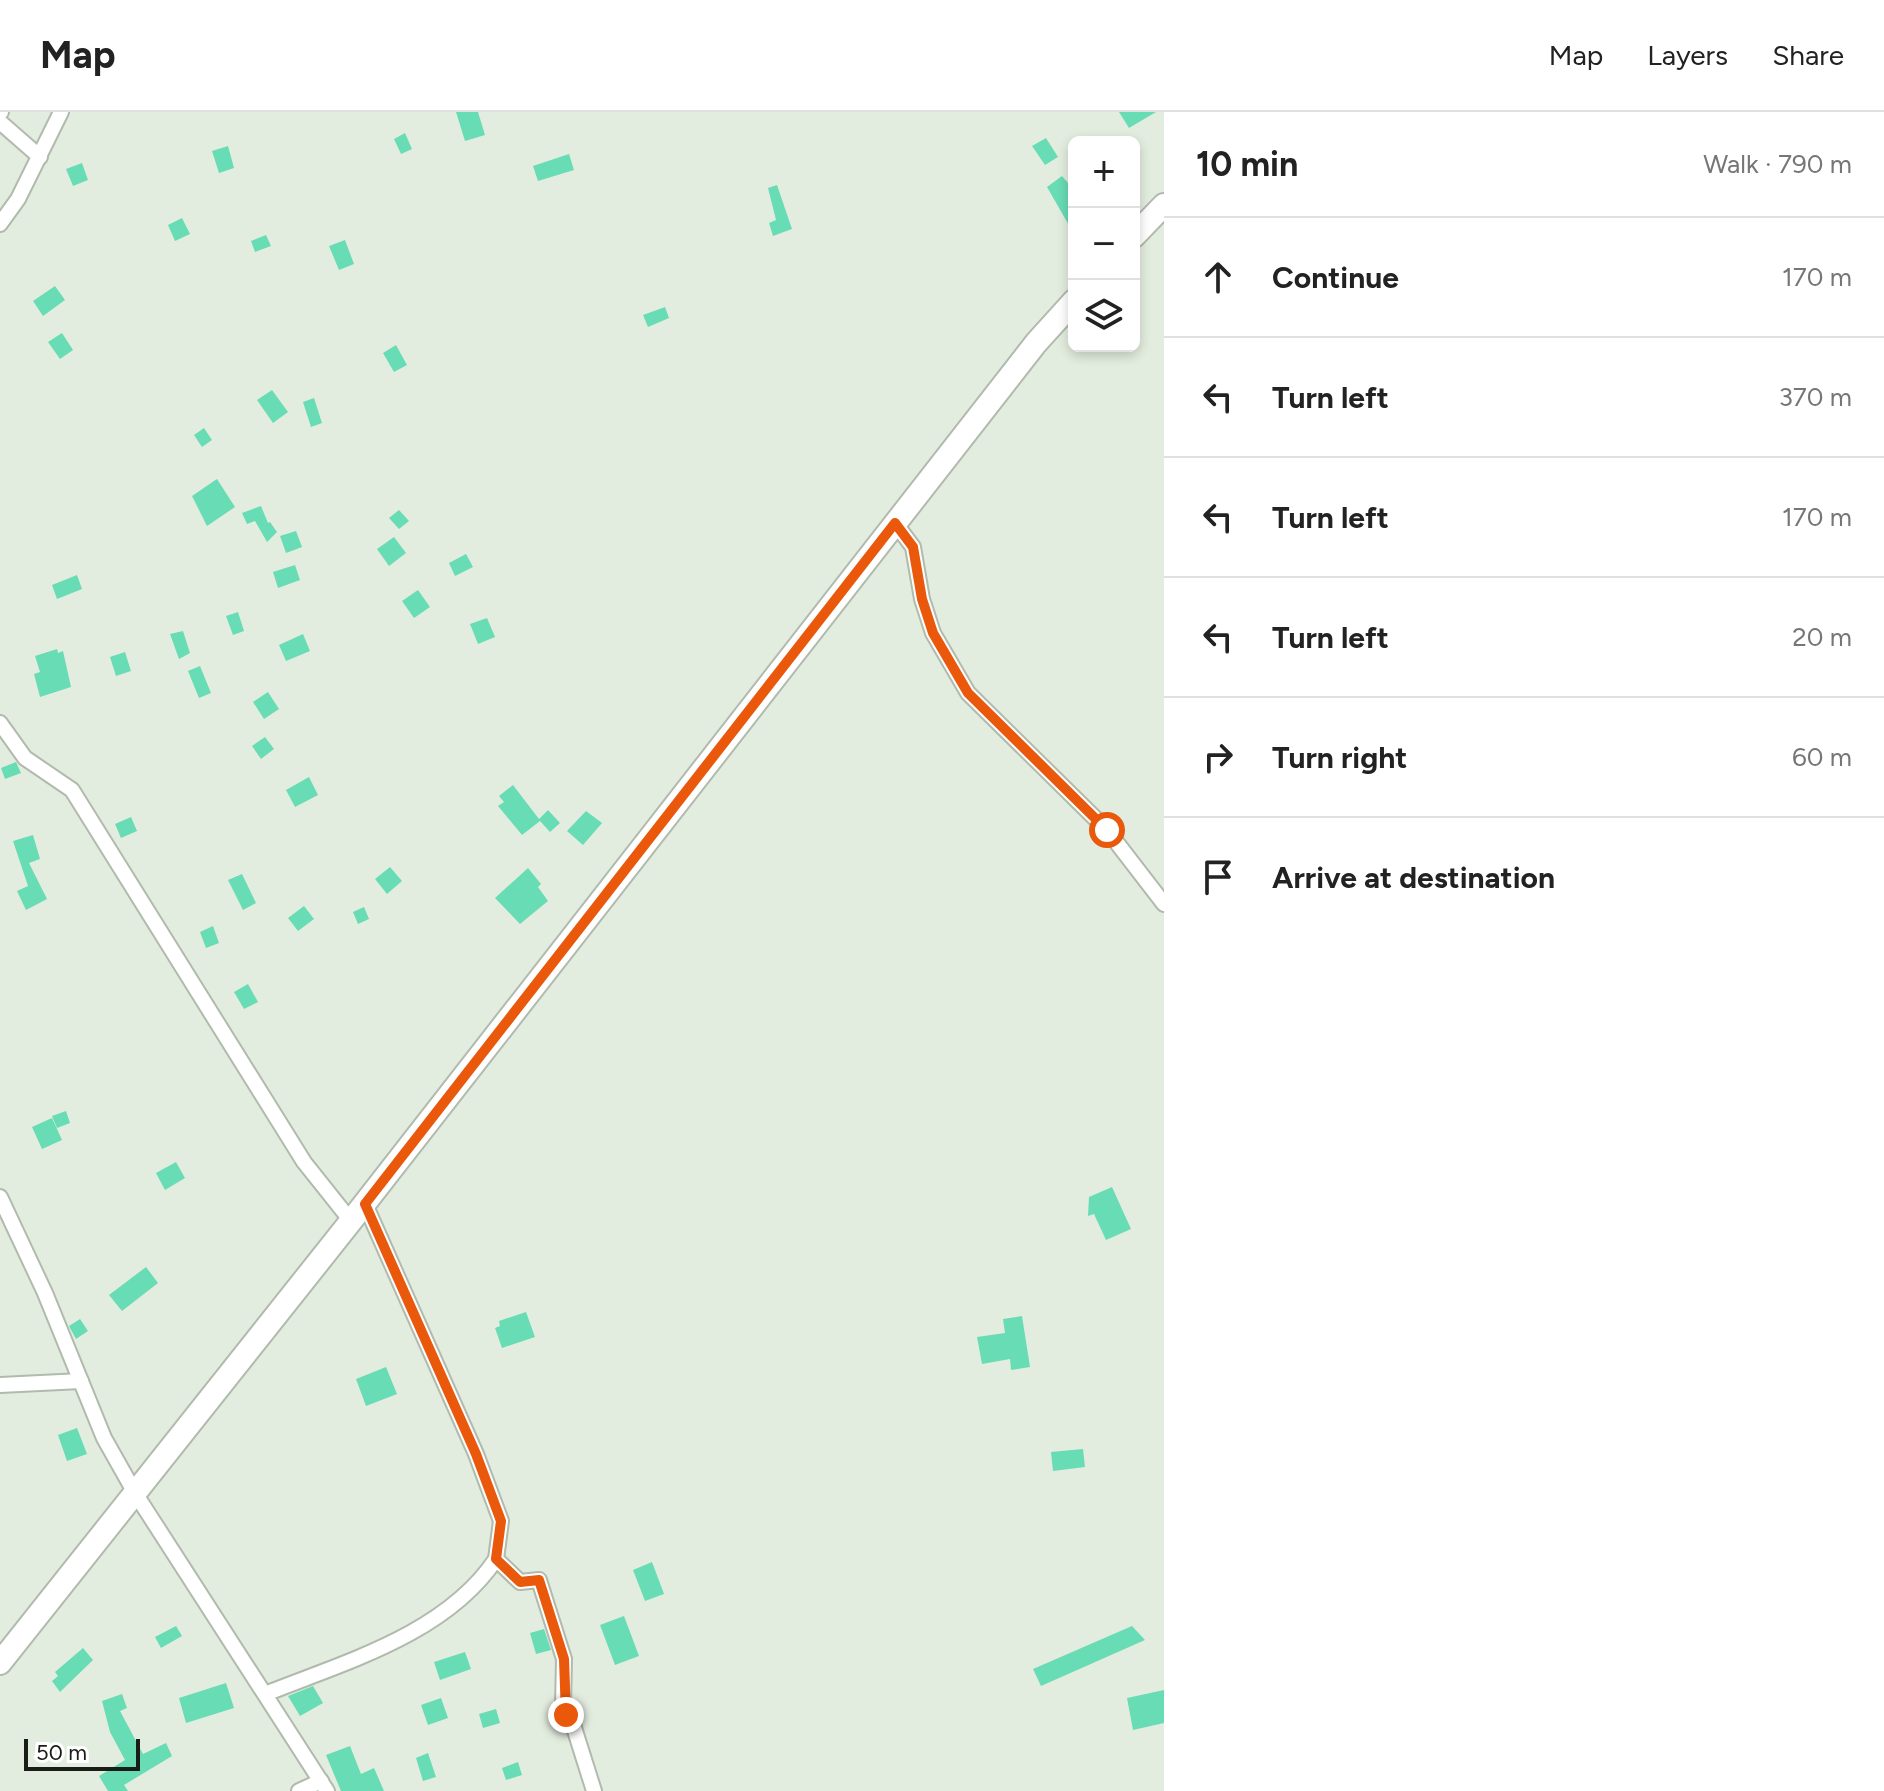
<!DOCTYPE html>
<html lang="en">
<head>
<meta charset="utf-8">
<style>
	body { margin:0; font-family:Figtree,sans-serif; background:#f6f6f6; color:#222 }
	.controls { position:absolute; right:24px; top:24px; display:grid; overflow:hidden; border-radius:12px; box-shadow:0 4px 12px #0003 }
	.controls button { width:72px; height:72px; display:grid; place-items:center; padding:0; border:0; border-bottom:2px solid #e0e0e0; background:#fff; color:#222; font:40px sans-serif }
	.scale { position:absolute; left:24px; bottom:20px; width:116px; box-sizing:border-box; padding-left:8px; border:4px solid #191c17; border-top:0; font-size:22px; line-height:28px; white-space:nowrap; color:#191c17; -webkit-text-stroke:6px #fff; paint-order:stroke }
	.stop { position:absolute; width:24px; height:24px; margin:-18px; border:6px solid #ea580c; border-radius:50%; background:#fff }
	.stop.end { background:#ea580c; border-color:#fff; box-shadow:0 2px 8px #0008 }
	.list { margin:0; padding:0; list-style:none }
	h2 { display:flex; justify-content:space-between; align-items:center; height:104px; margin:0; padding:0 32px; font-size:34px }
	h2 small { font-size:26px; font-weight:400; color:#767676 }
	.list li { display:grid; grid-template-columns:52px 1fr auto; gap:24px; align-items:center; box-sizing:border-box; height:120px; padding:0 32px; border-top:2px solid #e0e0e0 }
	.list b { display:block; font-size:30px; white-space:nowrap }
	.list em { font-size:26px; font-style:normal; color:#767676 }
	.icon { flex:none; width:44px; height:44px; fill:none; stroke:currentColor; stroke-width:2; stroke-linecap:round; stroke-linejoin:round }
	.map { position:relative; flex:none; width:1164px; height:1679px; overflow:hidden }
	header { display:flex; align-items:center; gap:48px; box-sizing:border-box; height:112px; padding:0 40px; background:#fff; border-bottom:2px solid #e0e0e0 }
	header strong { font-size:38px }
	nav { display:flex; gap:44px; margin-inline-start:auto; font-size:28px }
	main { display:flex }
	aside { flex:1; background:#fff }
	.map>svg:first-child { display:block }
	.building { fill:#68dcb4 }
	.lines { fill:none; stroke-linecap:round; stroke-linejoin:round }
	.street-casing { stroke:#b1baad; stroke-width:18 }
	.secondary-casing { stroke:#b1baad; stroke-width:26 }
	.street { stroke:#fff; stroke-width:14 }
	.secondary { stroke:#fff; stroke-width:22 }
	.route { stroke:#ea580c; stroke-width:10 }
</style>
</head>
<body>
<header>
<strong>Map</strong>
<nav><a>Map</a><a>Layers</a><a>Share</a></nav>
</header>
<main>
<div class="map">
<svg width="1164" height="1679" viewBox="0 0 1164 1679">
	<rect width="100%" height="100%" fill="#e3eddf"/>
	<g class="building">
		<path d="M 456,0 L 478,0 L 485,23 L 465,29 Z"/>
		<path d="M 1119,0 L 1156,0 L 1129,16 Z"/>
		<path d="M 405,21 L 412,37 L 401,42 L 394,27 Z"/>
		<path d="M 1046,26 L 1058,45 L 1045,53 L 1032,34 Z"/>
		<path d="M 228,34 L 234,56 L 219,61 L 212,39 Z"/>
		<path d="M 569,42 L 574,58 L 538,69 L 533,54 Z"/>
		<path d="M 82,51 L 88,68 L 73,74 L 66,57 Z"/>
		<path d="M 1062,64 L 1074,78 L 1074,122 L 1047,75 Z"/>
		<path d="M 777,73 L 792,117 L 773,124 L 769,111 L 776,108 L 768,76 Z"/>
		<path d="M 182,106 L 190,122 L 175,129 L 168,113 Z"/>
		<path d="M 266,123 L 271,134 L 255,140 L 251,129 Z"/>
		<path d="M 345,128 L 354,152 L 339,158 L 329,134 Z"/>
		<path d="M 55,174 L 65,188 L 43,204 L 33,189 Z"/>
		<path d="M 665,195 L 669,206 L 648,215 L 643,203 Z"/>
		<path d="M 62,221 L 73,238 L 60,247 L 48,230 Z"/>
		<path d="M 396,233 L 407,253 L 394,260 L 383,241 Z"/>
		<path d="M 272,278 L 288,300 L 273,311 L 257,288 Z"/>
		<path d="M 314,286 L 322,311 L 311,315 L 303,290 Z"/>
		<path d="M 204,316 L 212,328 L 202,335 L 194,323 Z"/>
		<path d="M 217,367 L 235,395 L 207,414 L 192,384 Z"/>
		<path d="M 261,394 L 268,411 L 270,410 L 277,420 L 267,430 L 255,409 L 247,412 L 242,401 Z"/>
		<path d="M 399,398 L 409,409 L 399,417 L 389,406 Z"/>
		<path d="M 296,419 L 302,435 L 286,441 L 280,424 Z"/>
		<path d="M 394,425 L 406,441 L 389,454 L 377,437 Z"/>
		<path d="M 466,442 L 473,455 L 455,464 L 449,451 Z"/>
		<path d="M 295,453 L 300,468 L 278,476 L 273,460 Z"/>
		<path d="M 77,463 L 82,477 L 57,487 L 52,473 Z"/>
		<path d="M 418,478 L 430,495 L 414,506 L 402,489 Z"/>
		<path d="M 238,500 L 244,519 L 233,523 L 226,504 Z"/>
		<path d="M 487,506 L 495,525 L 478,532 L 470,512 Z"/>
		<path d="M 183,519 L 190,541 L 179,547 L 170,522 Z"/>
		<path d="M 303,522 L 310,539 L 286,549 L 279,533 Z"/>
		<path d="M 57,537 L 58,541 L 63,539 L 71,575 L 40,585 L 34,562 L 40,560 L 35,544 Z"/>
		<path d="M 125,540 L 131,559 L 116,564 L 110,545 Z"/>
		<path d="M 200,554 L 211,581 L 199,586 L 188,559 Z"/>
		<path d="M 268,580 L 279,597 L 264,607 L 253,590 Z"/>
		<path d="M 265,625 L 274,637 L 261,647 L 252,634 Z"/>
		<path d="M 16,650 L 21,661 L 5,667 L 1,656 Z"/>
		<path d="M 309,665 L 318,683 L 295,695 L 286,678 Z"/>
		<path d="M 513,673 L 539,707 L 548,698 L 560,711 L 550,720 L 540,709 L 522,723 L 498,694 L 504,690 L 499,684 Z"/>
		<path d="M 586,699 L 602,711 L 583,733 L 567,719 Z"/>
		<path d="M 131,705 L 137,719 L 121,726 L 115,712 Z"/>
		<path d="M 33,723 L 40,747 L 29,751 L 47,787 L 26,798 L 17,779 L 28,774 L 13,729 Z"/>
		<path d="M 390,755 L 402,769 L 387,782 L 375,767 Z"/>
		<path d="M 528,756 L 541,772 L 538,775 L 548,789 L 520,812 L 495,786 Z"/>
		<path d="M 242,762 L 256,791 L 243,798 L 228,768 Z"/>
		<path d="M 304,794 L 314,807 L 298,819 L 288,806 Z"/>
		<path d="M 364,795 L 369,807 L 358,812 L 353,800 Z"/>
		<path d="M 213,814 L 219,831 L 206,836 L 200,820 Z"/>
		<path d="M 248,872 L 258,890 L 244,897 L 234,880 Z"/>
		<path d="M 66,999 L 70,1011 L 57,1016 L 52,1004 Z"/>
		<path d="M 52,1006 L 62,1028 L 42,1037 L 32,1015 Z"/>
		<path d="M 176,1050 L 185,1066 L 165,1078 L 156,1061 Z"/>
		<path d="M 1112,1075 L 1131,1117 L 1106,1128 L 1094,1102 L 1088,1104 L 1089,1085 Z"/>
		<path d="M 146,1155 L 158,1171 L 122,1199 L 109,1183 Z"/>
		<path d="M 526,1200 L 535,1225 L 502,1236 L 495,1216 L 500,1214 L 499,1209 Z"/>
		<path d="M 1022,1204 L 1030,1255 L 1011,1258 L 1010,1247 L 982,1252 L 977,1225 L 1005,1221 L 1003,1207 Z"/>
		<path d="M 80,1207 L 88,1219 L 76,1227 L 69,1214 Z"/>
		<path d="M 386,1255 L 397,1282 L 366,1294 L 356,1267 Z"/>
		<path d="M 77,1316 L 87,1342 L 67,1349 L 58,1323 Z"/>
		<path d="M 1083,1337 L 1085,1355 L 1053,1359 L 1051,1340 Z"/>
		<path d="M 652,1450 L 664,1482 L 645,1489 L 633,1458 Z"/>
		<path d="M 624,1504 L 639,1544 L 615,1553 L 600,1513 Z"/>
		<path d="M 176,1514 L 182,1524 L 161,1536 L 155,1525 Z"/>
		<path d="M 1132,1514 L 1145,1528 L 1041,1574 L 1033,1557 Z"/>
		<path d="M 544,1517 L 551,1538 L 536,1542 L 530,1521 Z"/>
		<path d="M 83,1536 L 93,1548 L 60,1580 L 52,1569 L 58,1564 L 55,1560 Z"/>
		<path d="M 465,1540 L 471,1557 L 440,1568 L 434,1550 Z"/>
		<path d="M 226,1571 L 234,1596 L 186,1611 L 179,1586 Z"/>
		<path d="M 313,1574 L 323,1591 L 300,1604 L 288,1584 Z"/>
		<path d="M 1164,1578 L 1164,1611 L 1133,1618 L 1127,1586 Z"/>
		<path d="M 122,1582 L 127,1596 L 120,1599 L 143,1642 L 166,1631 L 172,1644 L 124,1673 L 128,1679 L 108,1679 L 99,1664 L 125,1648 L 110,1620 L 102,1589 Z"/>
		<path d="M 441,1586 L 448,1606 L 428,1613 L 421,1593 Z"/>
		<path d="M 496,1597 L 500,1611 L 483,1616 L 479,1602 Z"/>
		<path d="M 350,1634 L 361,1662 L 374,1656 L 384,1679 L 341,1679 L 326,1643 Z"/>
		<path d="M 428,1641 L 436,1665 L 423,1669 L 416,1646 Z"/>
		<path d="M 518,1650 L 522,1663 L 506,1668 L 502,1656 Z"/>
	</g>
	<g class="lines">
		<g class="street-casing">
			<g id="street">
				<path d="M 0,0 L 1,0"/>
				<path d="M 0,10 L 40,45"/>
				<path d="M 0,112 L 18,87 L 61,0"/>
				<path d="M 895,411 L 913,435 L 922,487 L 933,521 L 968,581 L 1107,718 L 1164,792"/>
				<path d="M 0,611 L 25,646 L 72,678 L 304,1050 L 351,1109"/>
				<path d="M 0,1085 L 45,1181 L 104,1326 L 135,1381 L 327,1679"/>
				<path d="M 365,1092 L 476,1342 L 501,1409 L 496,1447 L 520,1470 L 539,1468 L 564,1547 L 563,1594 L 571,1606 L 594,1679"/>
				<path d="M 0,1273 L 81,1269"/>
				<path d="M 265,1582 C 345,1550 446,1522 496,1447"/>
				<path d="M 299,1679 L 321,1669"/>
			</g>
		</g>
		<g class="secondary-casing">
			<g id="secondary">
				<path d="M 1134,124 L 1164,93"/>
				<path d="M 0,1551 L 351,1109 L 1036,231 L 1074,189"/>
			</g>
		</g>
		<use href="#street" class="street"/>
		<use href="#secondary" class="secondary"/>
	</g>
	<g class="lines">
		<path class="route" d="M 566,1603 L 564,1547 L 539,1468 L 520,1470 L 496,1447 L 501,1409 L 476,1342 L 365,1092 L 895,411 L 913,435 L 922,487 L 933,521 L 968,581 L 1107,718"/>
	</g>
</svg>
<div class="controls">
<button>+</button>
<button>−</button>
<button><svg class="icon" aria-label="layers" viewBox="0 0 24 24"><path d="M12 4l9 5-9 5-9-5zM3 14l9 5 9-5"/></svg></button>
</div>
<div class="scale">50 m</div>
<div class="stop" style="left:1107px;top:718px"></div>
<div class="stop end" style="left:566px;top:1603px"></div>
</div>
<aside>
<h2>10 min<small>Walk · 790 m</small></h2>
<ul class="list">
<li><svg class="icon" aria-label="ahead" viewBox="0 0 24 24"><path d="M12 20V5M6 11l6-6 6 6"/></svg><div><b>Continue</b></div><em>170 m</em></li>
<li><svg class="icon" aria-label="left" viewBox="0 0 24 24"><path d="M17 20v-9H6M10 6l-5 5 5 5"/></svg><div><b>Turn left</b></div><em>370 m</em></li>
<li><svg class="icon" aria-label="left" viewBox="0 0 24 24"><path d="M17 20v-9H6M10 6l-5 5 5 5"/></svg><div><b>Turn left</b></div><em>170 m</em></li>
<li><svg class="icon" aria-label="left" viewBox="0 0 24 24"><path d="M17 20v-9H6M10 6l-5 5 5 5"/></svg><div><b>Turn left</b></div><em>20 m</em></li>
<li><svg class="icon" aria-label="right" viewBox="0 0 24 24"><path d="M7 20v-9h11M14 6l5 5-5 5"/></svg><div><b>Turn right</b></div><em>60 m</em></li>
<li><svg class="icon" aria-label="arrive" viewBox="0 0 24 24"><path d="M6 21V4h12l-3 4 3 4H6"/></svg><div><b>Arrive at destination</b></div></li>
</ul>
</aside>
</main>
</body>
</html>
